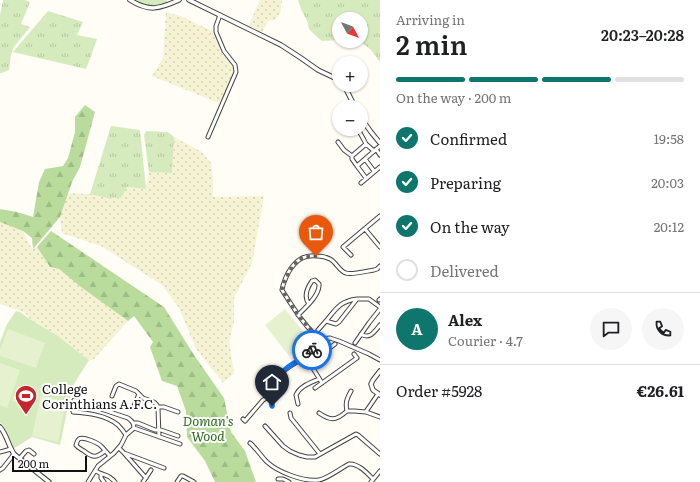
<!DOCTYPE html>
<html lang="en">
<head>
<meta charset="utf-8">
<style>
	:root { --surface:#fff; --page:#f6f6f6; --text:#202124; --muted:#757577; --line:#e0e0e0; --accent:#0f766e }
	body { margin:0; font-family:Literata,serif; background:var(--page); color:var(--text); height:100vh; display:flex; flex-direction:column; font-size:15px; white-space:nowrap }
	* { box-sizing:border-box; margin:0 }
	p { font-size:13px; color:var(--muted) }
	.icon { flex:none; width:22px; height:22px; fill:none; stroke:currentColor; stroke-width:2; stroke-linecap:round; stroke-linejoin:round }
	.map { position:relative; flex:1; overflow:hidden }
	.sheet { display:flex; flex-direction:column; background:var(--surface); width:320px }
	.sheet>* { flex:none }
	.needle { width:26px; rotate:131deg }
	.controls { position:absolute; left:332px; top:12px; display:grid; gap:8px }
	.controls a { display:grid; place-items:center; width:36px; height:36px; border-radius:50%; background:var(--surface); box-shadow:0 1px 3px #0004; font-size:20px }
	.scale { position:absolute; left:12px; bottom:10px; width:75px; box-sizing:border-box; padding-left:4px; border:2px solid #111; border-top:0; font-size:11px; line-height:14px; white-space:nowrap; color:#111; -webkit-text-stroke:3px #fff; paint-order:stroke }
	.pin { position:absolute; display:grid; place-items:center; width:34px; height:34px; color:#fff; margin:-41px -17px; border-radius:50% 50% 50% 0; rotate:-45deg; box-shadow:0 0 4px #0007 }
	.pin .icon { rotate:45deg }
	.courier { position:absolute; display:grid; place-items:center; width:40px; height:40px; margin:-20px; border:3px solid #1a73e8; border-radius:50%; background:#fff; color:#222; box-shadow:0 1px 5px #0007 }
	.headline em { font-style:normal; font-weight:600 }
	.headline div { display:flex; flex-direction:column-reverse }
	.headline { display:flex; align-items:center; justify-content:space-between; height:68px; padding:0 16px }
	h1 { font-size:26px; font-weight:600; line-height:30px }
	.bar { display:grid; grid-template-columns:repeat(4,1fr); gap:6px 4px; align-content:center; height:48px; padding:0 16px }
	.bar i { height:5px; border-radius:3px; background:var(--line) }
	.bar .selected { background:var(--accent) }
	.bar p { grid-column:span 4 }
	.line { display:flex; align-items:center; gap:10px; padding:0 16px; border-top:1px solid var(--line) }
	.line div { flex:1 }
	.round { display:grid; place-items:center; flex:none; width:42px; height:42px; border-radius:21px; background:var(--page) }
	ol { padding:0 16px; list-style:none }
	li { display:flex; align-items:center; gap:12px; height:44px }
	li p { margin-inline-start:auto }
	li .icon { padding:4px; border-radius:50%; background:var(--accent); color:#fff; stroke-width:4 }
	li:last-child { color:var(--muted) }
	li i { width:22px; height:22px; border:2px solid var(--line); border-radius:50% }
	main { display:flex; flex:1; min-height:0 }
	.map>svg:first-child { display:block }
</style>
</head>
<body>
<main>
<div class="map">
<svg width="380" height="482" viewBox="0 0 380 482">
	<defs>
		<pattern id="farmland-dots" width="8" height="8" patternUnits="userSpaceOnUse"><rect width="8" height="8" fill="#f6f3d4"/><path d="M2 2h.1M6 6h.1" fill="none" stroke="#d2cfb5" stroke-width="1.8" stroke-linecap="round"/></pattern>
		<pattern id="grass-tufts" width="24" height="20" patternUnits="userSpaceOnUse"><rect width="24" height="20" fill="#d5ebbd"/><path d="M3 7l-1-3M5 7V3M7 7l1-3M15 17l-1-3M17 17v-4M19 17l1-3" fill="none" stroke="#b6c8a1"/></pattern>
		<pattern id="forest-firs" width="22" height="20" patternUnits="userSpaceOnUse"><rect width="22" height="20" fill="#b9dc9c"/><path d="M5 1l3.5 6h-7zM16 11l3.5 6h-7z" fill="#9ebc85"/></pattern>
	</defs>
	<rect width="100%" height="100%" fill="#fffdf5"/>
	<path fill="url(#farmland-dots)" d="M260,0H282L280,14L275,20L268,21L262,33L249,25Z
		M166,12L183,17L212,31L222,54L235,68L221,104L152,76L163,58Z
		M174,137L202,152L211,163L213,180V197L264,196L252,263L234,298V322L229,341L234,373L223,383L196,349L179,308L162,285L101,246L62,233L60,217L67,193L90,194L107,198L126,187L146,189L149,172L172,173Z
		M0,222L23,231L32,249L37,247L50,267L59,269L83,288L128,321L93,360H89L73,347L58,336L31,320L24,312L0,304Z"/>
	<path fill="url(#grass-tufts)" d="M3,0H25L30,2L21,24L30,27L14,47L11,55L9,70L2,73H0V15Z
		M134,0H167V2C164,4 161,6 157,6C150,8 140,4 134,0Z
		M298,0H380V62L371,50L360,41H361V19H339V40L322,41L317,37L309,29L307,21L301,9Z
		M48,11L83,22L77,35L97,39L91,56L86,69L13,52Z
		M111,126L140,130L146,189L127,187L121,198H107L90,194Z
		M146,131L168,132L174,137L172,173L149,172L144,135Z"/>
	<path fill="url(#forest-firs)" d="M85,105L95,112L80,167L72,182L60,217L33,249L32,238L23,231L0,222V209L17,212L33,217L39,182L45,169L63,166L68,158L75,132V117Z
		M51,231L164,307L194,355L224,398L231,432L245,451L256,482H215L205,461L187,437L186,411L177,386L162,381L150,347L153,342L134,316L128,321L81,287L59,269L50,267L37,247Z"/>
	<path fill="#d5ebbd" d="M16,311L20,312L31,320L58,336L89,360L72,387L60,445L32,437L13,449L3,425L0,423V342L7,324Z"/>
	<path fill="#e6f2cf" d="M285,309L309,339L289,356L265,325Z
		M8,329L45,343L36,368L0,356V350Z
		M0,363L20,370L7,408L0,405Z
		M17,387L38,393L34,407L12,401Z
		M41,395L66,401L58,442L32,436Z"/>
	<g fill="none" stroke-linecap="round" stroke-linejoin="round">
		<g stroke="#444" stroke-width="5">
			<path id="minor" d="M359,131L364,140L366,144
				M208,137L236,72L235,65L224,51L216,32V26L220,15
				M338,142L344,150L352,156
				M376,149L380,155
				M365,159L380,146
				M357,166L352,159V156L366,144L374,151
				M366,178L357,166L365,159L374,171
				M361,183L380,167
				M365,229L380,247
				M351,255L343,247L380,216
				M379,300L380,299
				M298,315C306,307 320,295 319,284L315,280L312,281C307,288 303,296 309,304
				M326,321C336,309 340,301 357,299
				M318,330L326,321L336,324L339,322L357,299H369L380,307
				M361,334C370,340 375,331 380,325
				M321,339C307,331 291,304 282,290C283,284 285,279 288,273C295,261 303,254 318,256C322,256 326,257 330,259C336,262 340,272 346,273C351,275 367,271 374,270L377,269L380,266
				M321,339L330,338L339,341L369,354L380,360
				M321,339L306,357L322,383
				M355,343L369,323L380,309
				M310,363L335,344
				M315,388L357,358L354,354
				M351,391C347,398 345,403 347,411H354L366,412
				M378,394L367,410L366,412L380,417
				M112,396L116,386L119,384L136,391L143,398L154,402L157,405L158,408L159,437
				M74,400L128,418C132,421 134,423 134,428L126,435L121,445L114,453L98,466L88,482
				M298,404L296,395C300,386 310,383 319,379
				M134,406L139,394
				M272,406C270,377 283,369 306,357
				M158,407H164L178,412
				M73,408V412C88,413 106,415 118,425C121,428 124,432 126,435
				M290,413L291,418L320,454
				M319,413C331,421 336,421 347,411
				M243,419L245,421L263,400L267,398H272
				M133,423H138L155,430H161L178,436
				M265,426L283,446L290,451L299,455L307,457H315L356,434L358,435L380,454
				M134,428L180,444
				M250,443C256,448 261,456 267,462C278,472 303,482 319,480C327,479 341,468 349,464C358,463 367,473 373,479
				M119,448L124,453L146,478
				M105,451C96,458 93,458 84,451C81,449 78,448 76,445C77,443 77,440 79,439C83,436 98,443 101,446C104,449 107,453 110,456
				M0,452L11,449
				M124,453L164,468
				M20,458L26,451L29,450L34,454
				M0,470L3,468L14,454
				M96,471C103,476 108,473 115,482
				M101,474V478L104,482
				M278,479H283L289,482
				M143,482L151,470
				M177,482L181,476H183L194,482
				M371,482L380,471"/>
		</g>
		<g stroke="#444" stroke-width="5.5">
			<path id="tertiary" d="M130,0C149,12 159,9 179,0
				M189,0L281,45L301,58L318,70L339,80
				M344,85L355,107
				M361,118L371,132L380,143
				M380,371L373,380L371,384L373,390L380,395
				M0,427C7,435 8,445 14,454L49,482"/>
		</g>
		<use href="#minor" stroke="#fff" stroke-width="3"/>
		<use href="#tertiary" stroke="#fff" stroke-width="3.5"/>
	</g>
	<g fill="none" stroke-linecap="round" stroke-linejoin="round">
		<path stroke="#646461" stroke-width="4" stroke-dasharray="0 7.2" d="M312,350L321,339L316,336L298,315L282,290C282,285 284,281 287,276C294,262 300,256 316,256"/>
		<path stroke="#1a73e8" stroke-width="5" d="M272,406C271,385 276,374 294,363C302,359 306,357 312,350"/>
	</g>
	<defs>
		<g id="stadium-pin" transform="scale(1.15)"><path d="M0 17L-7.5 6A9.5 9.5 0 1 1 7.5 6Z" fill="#c4262e" stroke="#fff"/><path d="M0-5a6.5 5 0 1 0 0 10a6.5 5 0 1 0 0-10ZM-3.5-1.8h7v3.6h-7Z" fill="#fff"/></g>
	</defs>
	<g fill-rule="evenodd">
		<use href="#stadium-pin" x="26" y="396"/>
	</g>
	<g text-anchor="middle" stroke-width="4" stroke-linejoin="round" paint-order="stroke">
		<g font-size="13" fill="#111" stroke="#fff" text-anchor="start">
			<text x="42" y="394">College<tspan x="42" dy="15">Corinthians A.F.C.</tspan></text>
		</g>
		<g font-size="13" font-style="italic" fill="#2f6b1f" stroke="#fff">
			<text x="208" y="426">Doman's<tspan x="208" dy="15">Wood</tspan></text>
		</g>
	</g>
</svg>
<div class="controls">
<a><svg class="needle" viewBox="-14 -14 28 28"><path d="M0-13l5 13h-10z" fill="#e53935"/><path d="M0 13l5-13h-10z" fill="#757577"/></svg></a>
<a>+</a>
<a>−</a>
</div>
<div class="scale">200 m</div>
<div class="pin" style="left:316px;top:256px;background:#ea580c"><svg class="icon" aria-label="bag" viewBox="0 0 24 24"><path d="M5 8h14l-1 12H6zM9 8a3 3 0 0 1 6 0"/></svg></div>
<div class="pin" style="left:272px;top:406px;background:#1f2937"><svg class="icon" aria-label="home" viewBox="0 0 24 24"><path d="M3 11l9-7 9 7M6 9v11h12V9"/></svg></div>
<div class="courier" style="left:312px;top:350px"><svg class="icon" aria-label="bike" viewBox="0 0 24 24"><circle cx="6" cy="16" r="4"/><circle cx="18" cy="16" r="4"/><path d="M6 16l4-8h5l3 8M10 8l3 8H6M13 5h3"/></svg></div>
</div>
<section class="sheet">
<div class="headline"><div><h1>2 min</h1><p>Arriving in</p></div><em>20:23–20:28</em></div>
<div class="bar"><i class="selected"></i><i class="selected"></i><i class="selected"></i><i></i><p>On the way · 200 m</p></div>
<ol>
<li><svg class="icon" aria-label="check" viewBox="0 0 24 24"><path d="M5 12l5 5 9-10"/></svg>Confirmed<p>19:58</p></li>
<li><svg class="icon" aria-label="check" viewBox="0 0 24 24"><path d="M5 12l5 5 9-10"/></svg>Preparing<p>20:03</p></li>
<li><svg class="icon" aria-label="check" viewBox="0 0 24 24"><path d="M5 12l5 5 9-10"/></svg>On the way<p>20:12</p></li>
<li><i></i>Delivered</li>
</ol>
<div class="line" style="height:72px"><b class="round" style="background:var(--accent);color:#fff">A</b><div><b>Alex</b><p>Courier · 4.7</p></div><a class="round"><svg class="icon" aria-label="chat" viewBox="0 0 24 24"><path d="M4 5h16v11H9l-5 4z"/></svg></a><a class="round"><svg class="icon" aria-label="phone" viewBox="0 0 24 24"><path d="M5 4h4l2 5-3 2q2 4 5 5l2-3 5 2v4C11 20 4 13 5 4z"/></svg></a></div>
<div class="line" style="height:52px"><div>Order #5928</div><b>€26.61</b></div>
</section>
</main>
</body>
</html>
